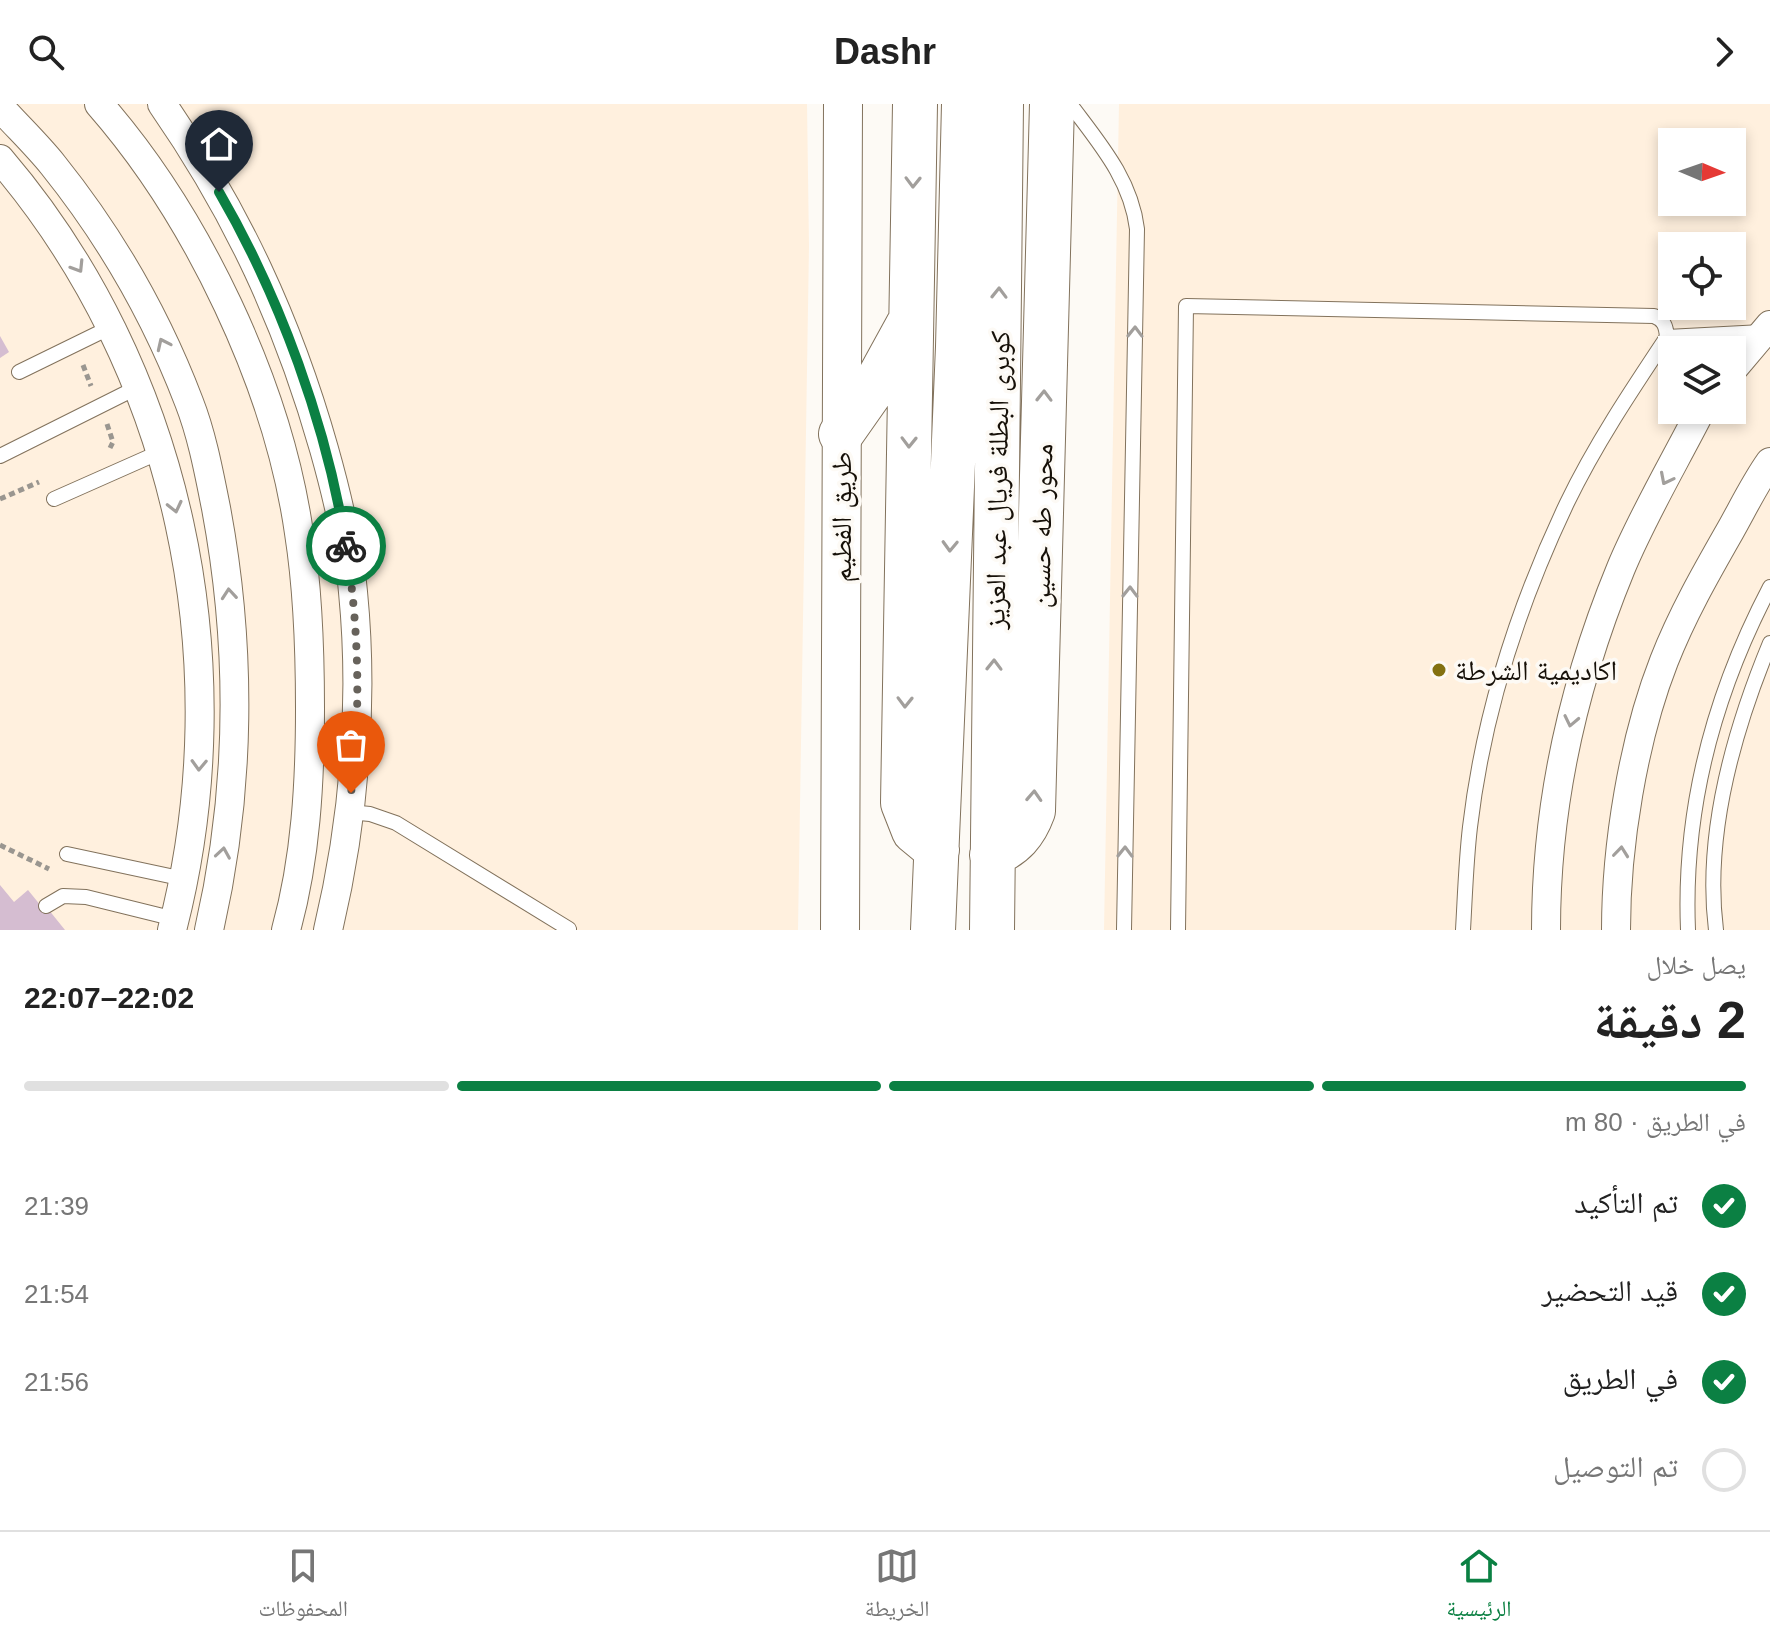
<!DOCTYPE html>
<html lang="ar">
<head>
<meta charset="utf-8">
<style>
	:root { --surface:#fff; --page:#f6f6f6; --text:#222; --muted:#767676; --line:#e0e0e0; --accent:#0b8043 }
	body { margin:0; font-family:Helvetica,"Noto Naskh Arabic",sans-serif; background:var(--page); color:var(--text); direction:rtl; height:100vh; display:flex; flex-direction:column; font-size:30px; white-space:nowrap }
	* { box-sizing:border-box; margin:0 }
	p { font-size:26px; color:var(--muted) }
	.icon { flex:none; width:44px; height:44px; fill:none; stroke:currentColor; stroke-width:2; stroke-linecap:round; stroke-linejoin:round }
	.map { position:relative; height:826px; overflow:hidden; direction:ltr }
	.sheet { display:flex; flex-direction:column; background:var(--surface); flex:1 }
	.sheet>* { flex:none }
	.needle { width:52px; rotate:92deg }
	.controls { position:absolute; left:1658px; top:24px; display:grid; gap:16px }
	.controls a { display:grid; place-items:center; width:88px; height:88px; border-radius:0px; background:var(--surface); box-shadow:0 4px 12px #0003; font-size:40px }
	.pin { position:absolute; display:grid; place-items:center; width:68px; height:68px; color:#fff; margin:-82px -34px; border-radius:50% 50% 50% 0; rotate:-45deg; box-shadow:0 0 8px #0007 }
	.pin .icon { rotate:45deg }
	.courier { position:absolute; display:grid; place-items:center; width:80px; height:80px; margin:-40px; border:6px solid #0b8043; border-radius:50%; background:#fff; color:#222; box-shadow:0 2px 10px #0007 }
	.headline em { font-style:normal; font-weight:700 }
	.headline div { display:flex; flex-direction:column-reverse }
	.headline { display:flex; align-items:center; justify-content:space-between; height:136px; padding:0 24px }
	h1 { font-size:52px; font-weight:700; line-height:60px }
	.bar { display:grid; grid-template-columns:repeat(4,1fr); gap:12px 8px; align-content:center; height:96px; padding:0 24px }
	.bar i { height:10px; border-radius:6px; background:var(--line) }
	.bar .on { background:var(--accent) }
	.bar p { grid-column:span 4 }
	ol { padding:0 24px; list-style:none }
	li { display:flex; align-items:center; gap:24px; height:88px }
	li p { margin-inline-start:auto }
	li .icon { padding:8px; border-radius:50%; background:var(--accent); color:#fff; stroke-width:4 }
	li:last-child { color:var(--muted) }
	li i { width:44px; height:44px; border:4px solid var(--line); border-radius:50% }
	header { display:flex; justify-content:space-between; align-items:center; height:104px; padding:0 24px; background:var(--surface); font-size:36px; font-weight:700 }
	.menu { display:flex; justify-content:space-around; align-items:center; height:112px; border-top:2px solid var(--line); background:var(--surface); font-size:22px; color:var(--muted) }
	.menu a { display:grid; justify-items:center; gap:4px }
	.menu .on { color:var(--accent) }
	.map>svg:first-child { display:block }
</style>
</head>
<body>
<header><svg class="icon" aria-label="forward" viewBox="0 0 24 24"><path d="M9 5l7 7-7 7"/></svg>Dashr<svg class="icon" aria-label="search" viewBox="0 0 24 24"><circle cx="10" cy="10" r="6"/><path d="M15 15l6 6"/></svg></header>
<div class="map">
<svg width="1770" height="826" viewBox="0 0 1770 826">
	<rect width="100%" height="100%" fill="#fdfaf5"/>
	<path fill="#fff0de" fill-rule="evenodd" d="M0,0H807L809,142L798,826H0Z
		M1119,0H1770V826H1104ZM1672,38H1732V98H1672ZM1672,142H1732V202H1672ZM1672,246H1732V306H1672Z"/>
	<path fill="#d5bdd1" d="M0,232L9,248L0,254Z
		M0,781L14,798L28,786L41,802L44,800L65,826H0Z"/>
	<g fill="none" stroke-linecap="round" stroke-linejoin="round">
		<g stroke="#82725c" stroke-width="16">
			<path id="lane" d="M1070,0C1099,39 1131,75 1137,125L1124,826
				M1667,233L1762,228
				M19,268L111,223
				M0,352L138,283
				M54,395L160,348
				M349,708L370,710L396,719L569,825
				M67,750L184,775
				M46,802L63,792L86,793L175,815
				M1178,826L1186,202L1654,212C1664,216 1666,222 1667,233C1631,287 1595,341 1567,399C1519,500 1483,612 1470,723C1466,757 1465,792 1463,826
				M1688,826C1683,704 1714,590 1770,483
				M1716,826C1704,731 1734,626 1770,539"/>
		</g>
		<g stroke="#82725c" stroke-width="30">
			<path id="street" d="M99,0C197,112 278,281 299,429C308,486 310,546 310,604C310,678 306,754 286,826
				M162,0C237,108 288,218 324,345C337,391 349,440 353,488C364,600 354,717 328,826
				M0,3C18,23 37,41 53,61C110,132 157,214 189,298C202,331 209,369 216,404C242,543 241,687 209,826
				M0,55C180,265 241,560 172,826
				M1732,266L1770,221
				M1546,826C1546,702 1574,578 1621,464C1643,411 1675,357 1701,306
				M1616,826C1616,742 1633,636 1664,557C1682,511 1706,469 1730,427C1743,404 1755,379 1770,358"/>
		</g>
		<g stroke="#82725c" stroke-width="40">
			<path id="secondary" d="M840,826L843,0"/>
		</g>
		<g stroke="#82725c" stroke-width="46">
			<path id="primary" d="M915,0L903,699L914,727L937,746
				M841,330L874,283L908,221
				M992,751C1014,741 1025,729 1033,707L1052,0
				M933,826L958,243L964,0
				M992,826L1001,0"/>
		</g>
		<path stroke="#9a9690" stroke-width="5" stroke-dasharray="6 4" stroke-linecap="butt" d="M83,261L91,282
			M107,320L113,338L110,344
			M0,395L39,378
			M0,741L49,765"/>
		<use href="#lane" stroke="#fff" stroke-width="14"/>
		<use href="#street" stroke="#fff" stroke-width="28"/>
		<use href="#secondary" stroke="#fff" stroke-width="38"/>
		<use href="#primary" stroke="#fff" stroke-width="44"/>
	</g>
	<defs><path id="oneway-chevron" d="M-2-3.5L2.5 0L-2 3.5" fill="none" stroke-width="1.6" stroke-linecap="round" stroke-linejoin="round" transform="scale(2)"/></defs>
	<g stroke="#a29f9c">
		<use href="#oneway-chevron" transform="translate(913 78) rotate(91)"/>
		<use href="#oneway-chevron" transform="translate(78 163) rotate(58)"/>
		<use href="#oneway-chevron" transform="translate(999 189) rotate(-89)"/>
		<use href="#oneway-chevron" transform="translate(1135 228) rotate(-89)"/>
		<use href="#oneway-chevron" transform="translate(163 240) rotate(-115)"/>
		<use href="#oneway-chevron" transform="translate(1044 292) rotate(-89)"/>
		<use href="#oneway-chevron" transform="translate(909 338) rotate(91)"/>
		<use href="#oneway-chevron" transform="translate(1666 375) rotate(117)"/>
		<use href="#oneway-chevron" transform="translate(175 403) rotate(77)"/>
		<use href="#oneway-chevron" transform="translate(950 442) rotate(92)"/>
		<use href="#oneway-chevron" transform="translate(1130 488) rotate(-89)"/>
		<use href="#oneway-chevron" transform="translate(229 490) rotate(-95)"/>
		<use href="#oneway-chevron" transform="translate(994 561) rotate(-89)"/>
		<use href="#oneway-chevron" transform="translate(905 598) rotate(91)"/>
		<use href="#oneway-chevron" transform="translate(1571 617) rotate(102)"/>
		<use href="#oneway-chevron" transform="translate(199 661) rotate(92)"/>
		<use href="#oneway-chevron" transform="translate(1034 692) rotate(-87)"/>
		<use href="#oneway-chevron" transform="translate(1125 748) rotate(-89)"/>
		<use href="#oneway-chevron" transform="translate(1621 748) rotate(-84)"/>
		<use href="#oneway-chevron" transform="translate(223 749) rotate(-81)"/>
	</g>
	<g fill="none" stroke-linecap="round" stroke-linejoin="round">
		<path stroke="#67625b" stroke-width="8" stroke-dasharray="0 14.4" d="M346,442C359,523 361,608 351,689"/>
		<path stroke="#0b8043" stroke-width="10" d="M219,88C280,193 327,322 346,442"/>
	</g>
	<circle fill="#837112" stroke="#fdfaf5" stroke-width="3" cx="1439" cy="566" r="8"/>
	<g text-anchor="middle" stroke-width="7" stroke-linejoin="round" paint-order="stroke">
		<g font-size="28" fill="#161008" stroke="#fdfaf5">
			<text transform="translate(997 376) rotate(-89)" y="10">كوبرى البطلة فريال عبد العزيز</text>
			<text transform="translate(841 413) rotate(-90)" y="10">طريق الفطيم</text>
			<text transform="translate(1041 422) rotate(-89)" y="10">محور طه حسين</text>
		</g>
		<g font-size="28" fill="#161008" stroke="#fdfaf5" text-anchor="start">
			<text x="1455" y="576">اكاديمية الشرطة</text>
		</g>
	</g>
</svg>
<div class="controls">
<a><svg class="needle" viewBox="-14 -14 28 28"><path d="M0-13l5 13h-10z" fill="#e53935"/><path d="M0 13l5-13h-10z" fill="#767676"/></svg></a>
<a><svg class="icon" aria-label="locate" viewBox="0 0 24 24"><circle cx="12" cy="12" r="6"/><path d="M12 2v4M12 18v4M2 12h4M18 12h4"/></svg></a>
<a><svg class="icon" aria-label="layers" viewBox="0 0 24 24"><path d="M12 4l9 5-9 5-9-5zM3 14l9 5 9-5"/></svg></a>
</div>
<div class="pin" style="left:351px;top:689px;background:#ea580c"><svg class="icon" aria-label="bag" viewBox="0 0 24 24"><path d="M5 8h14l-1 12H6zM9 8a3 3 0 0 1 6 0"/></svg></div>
<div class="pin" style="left:219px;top:88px;background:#1f2937"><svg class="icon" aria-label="home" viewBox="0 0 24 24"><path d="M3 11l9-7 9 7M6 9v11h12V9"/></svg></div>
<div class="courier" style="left:346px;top:442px"><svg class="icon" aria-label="bike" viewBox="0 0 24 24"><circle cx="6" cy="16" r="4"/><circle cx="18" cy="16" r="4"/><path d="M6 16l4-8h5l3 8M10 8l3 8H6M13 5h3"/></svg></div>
</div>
<section class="sheet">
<div class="headline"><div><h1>2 دقيقة</h1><p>يصل خلال</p></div><em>22:02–22:07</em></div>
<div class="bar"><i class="on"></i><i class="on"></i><i class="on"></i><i></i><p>في الطريق · 80 m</p></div>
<ol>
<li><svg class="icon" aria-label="check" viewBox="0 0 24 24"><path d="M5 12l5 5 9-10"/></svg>تم التأكيد<p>21:39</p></li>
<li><svg class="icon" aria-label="check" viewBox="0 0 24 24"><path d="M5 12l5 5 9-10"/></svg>قيد التحضير<p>21:54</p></li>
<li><svg class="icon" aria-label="check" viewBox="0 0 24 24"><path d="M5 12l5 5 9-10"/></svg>في الطريق<p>21:56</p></li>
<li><i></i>تم التوصيل</li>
</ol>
</section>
<nav class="menu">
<a class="on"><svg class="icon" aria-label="home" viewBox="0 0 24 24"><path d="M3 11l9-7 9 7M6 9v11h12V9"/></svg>الرئيسية</a>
<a><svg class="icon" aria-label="map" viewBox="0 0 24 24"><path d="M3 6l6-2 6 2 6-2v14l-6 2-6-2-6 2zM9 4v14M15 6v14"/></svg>الخريطة</a>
<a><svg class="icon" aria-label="saved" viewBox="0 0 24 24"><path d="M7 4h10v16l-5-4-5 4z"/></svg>المحفوظات</a>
</nav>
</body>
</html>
